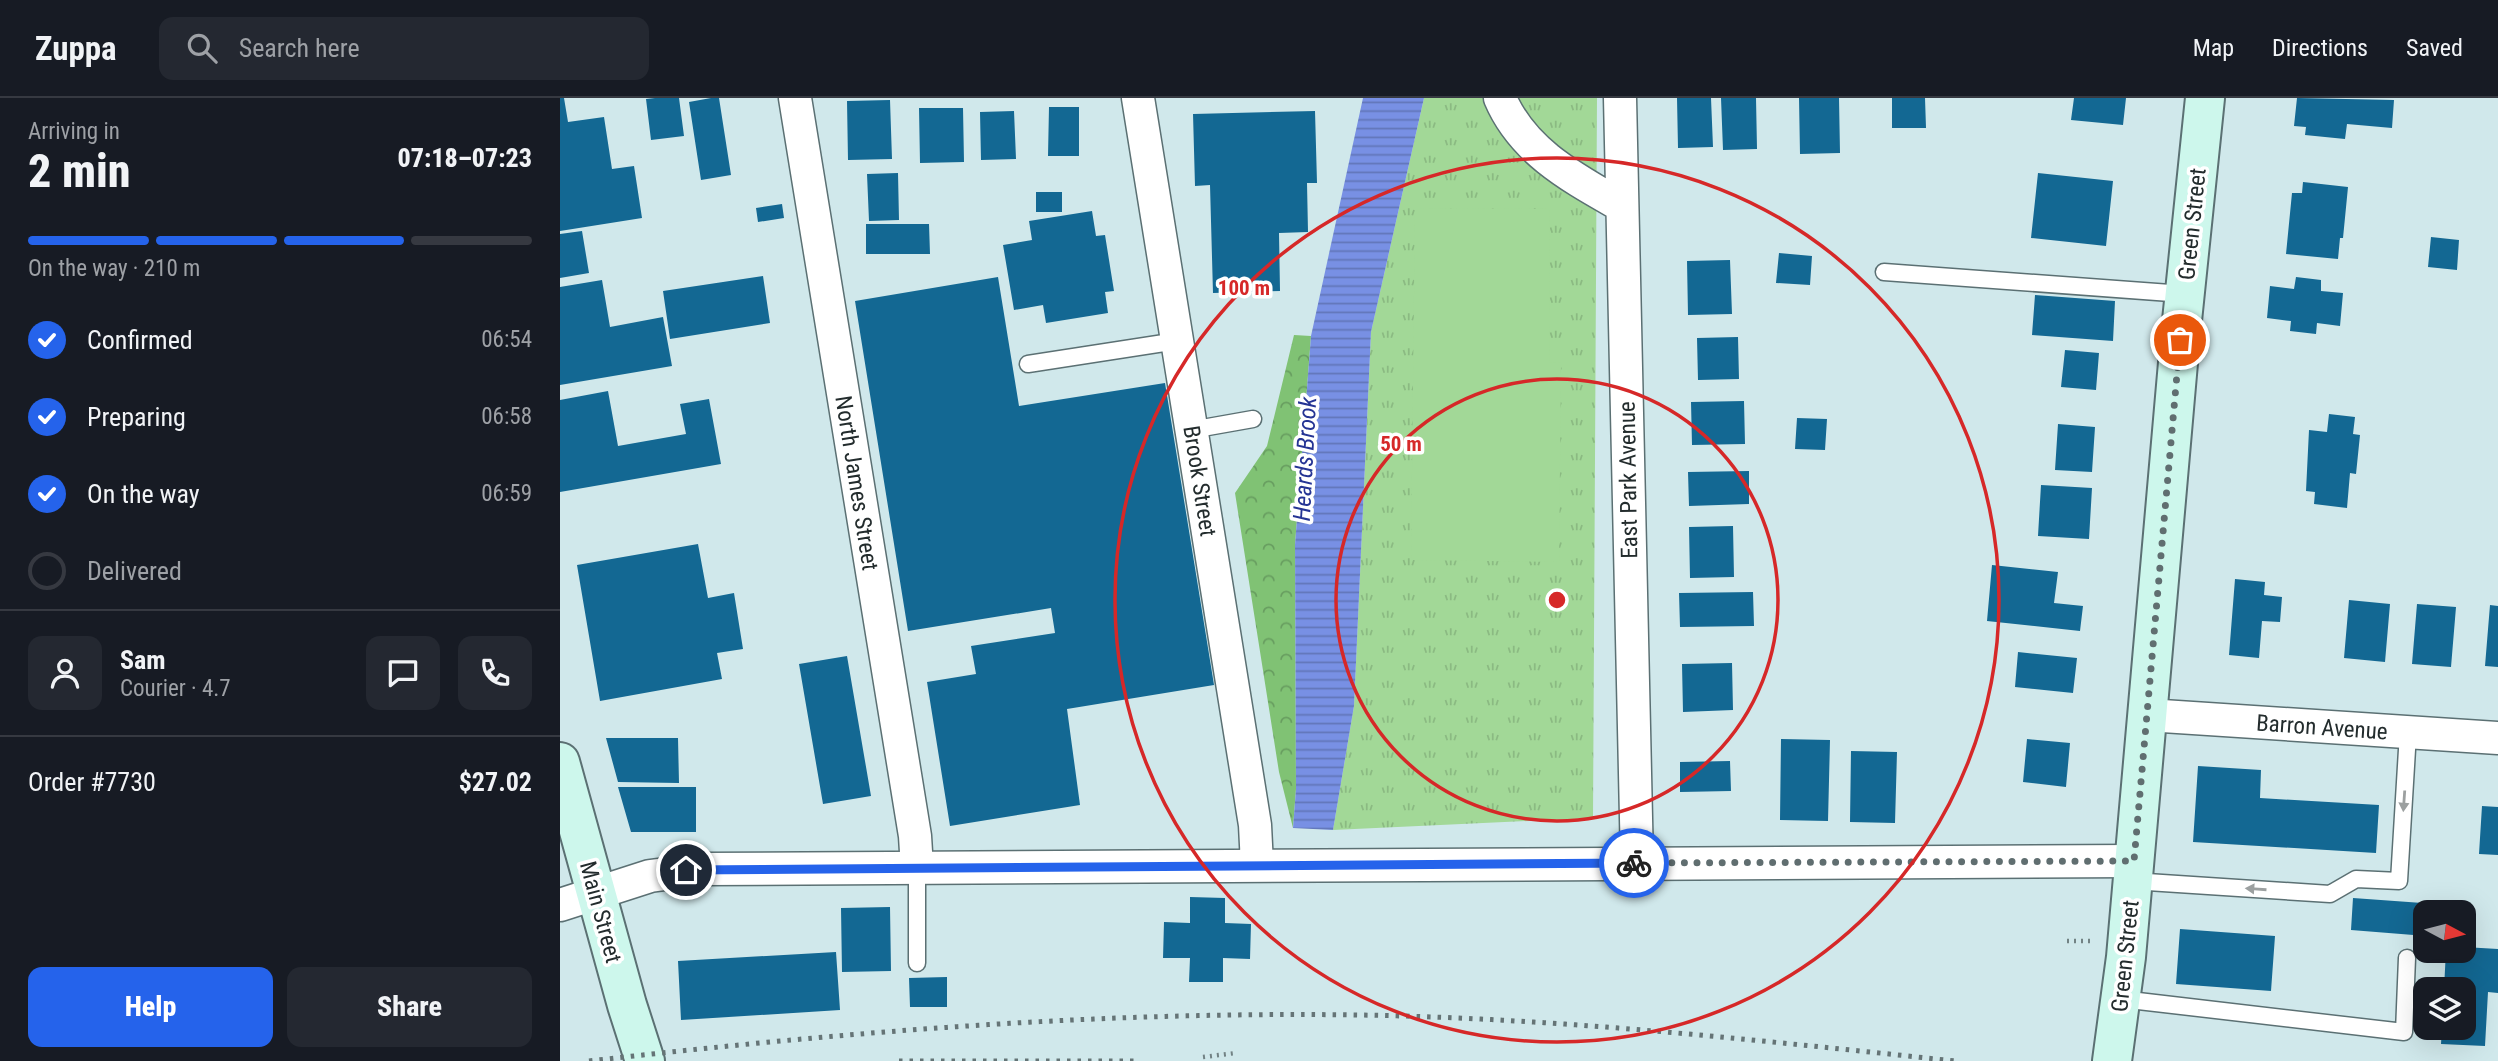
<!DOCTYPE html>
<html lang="en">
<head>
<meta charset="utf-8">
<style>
	:root { --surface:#171b24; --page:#242831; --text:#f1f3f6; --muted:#9ea1a6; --line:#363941; --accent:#2563eb }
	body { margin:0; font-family:"Roboto Condensed",sans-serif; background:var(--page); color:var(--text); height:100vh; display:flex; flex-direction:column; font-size:26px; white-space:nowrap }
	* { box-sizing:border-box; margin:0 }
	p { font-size:23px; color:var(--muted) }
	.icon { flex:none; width:38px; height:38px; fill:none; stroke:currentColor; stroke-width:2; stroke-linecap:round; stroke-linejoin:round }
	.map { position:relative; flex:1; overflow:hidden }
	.drawer { display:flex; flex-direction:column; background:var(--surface); width:560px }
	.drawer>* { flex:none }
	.needle { width:46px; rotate:97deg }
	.buttons { position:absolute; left:1853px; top:802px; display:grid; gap:14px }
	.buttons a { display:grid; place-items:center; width:63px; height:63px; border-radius:14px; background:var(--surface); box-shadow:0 7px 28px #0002; font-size:35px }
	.pin { position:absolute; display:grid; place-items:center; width:60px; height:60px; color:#fff; margin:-30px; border:4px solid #fff; border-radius:50%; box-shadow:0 2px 7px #0007 }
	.courier { position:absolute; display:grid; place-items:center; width:70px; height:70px; margin:-35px; border:5px solid #2563eb; border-radius:50%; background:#fff; color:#222; box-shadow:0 2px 9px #0007 }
	.head em { font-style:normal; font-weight:800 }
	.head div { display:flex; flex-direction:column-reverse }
	.head { display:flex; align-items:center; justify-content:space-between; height:119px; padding:0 28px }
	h1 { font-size:46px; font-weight:800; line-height:52px }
	.bar { display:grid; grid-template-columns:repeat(4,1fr); gap:10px 7px; align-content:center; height:84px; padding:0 28px }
	.bar i { height:9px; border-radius:5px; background:var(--line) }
	.bar .selected { background:var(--accent) }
	.bar p { grid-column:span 4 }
	.line { display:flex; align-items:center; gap:18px; padding:0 28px; border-top:2px solid var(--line) }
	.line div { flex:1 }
	.round { display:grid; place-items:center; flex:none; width:74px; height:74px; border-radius:14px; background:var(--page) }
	ol { padding:0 28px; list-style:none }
	li { display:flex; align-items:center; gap:21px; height:77px }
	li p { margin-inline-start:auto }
	li .icon { padding:7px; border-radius:50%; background:var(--accent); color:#fff; stroke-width:4 }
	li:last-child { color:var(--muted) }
	li i { width:38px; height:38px; border:4px solid var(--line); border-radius:50% }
	.button { display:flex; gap:14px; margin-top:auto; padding:14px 28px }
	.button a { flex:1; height:80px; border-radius:14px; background:var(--accent); color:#fff; font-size:28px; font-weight:800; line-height:80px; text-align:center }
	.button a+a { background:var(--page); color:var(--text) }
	header { display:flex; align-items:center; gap:42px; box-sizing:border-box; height:98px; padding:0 35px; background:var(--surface); border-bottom:2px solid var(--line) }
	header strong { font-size:33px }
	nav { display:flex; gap:38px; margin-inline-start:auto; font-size:24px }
	.search { width:490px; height:63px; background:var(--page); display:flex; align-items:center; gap:18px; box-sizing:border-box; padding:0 24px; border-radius:14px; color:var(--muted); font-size:26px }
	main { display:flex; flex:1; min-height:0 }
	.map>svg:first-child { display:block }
</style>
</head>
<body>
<header>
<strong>Zuppa</strong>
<div class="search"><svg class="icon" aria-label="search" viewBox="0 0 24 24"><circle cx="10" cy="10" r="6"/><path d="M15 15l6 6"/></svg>Search here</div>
<nav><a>Map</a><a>Directions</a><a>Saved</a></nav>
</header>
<main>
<section class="drawer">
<div class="head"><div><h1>2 min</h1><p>Arriving in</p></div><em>07:18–07:23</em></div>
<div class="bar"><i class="selected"></i><i class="selected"></i><i class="selected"></i><i></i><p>On the way · 210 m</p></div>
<ol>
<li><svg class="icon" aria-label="check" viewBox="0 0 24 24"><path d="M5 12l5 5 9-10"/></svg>Confirmed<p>06:54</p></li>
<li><svg class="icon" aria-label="check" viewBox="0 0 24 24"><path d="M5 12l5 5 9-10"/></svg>Preparing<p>06:58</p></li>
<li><svg class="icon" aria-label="check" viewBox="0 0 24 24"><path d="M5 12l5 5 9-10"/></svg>On the way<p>06:59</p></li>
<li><i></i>Delivered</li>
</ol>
<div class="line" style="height:126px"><a class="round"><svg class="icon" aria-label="person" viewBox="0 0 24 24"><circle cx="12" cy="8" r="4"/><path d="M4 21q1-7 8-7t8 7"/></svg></a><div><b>Sam</b><p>Courier · 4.7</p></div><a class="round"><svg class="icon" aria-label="chat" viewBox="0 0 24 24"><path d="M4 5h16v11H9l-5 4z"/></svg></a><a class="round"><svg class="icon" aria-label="phone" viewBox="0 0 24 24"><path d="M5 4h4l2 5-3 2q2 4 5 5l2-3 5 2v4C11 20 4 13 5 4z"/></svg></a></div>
<div class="line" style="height:91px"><div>Order #7730</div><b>$27.02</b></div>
<div class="button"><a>Help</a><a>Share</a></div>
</section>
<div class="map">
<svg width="1938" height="963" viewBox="0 0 1938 963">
	<defs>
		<pattern id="grass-tufts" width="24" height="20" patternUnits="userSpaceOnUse" patternTransform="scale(1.75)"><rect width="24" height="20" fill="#a2d897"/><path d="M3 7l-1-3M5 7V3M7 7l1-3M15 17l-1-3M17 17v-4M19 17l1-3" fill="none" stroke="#8bba82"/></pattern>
		<pattern id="forest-crowns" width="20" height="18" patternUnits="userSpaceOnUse" patternTransform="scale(1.75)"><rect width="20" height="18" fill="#80c274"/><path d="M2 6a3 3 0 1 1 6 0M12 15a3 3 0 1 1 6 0" fill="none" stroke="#689e60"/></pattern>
		<pattern id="water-rules" width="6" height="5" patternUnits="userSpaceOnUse" patternTransform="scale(1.75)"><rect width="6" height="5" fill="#7890e4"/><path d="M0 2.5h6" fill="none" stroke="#6276b9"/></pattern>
	</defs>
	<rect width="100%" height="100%" fill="#d0e8eb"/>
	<path fill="url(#grass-tufts)" d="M864,0H1037L1033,720L773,732L794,608L811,234Z"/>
	<path fill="url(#forest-crowns)" d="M734,237L751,238L735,447L736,691L733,730L719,674L675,395L707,348Z"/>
	<path fill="#a2d897" d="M855,110L990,111L989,264L1001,265L999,464L851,462Z"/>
	<path fill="url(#water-rules)" d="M803,0H864L811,234L794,608L773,732L733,730L736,691L735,447L751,238Z"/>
	<path fill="#136893" d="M0,0H4L8,24L44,19L52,71L74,68L82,120L0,133Z
		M95,0H119L124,38L91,42L86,1Z
		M151,0H159L171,77L141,82L129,4Z
		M1117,0H1151L1153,49L1118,50Z
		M1161,0H1196L1197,51L1163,52Z
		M1239,0H1279L1280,55L1240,56Z
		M1332,0H1365L1366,30H1332Z
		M1514,0H1566L1563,27L1511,22Z
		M1737,0L1834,2L1832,30L1787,26L1785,41L1745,37L1746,29L1734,28Z
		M330,2L332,61L288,62L287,3Z
		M489,9H519V58H488Z
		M359,10H403L404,64L360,65Z
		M454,13L456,61L421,62L420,14Z
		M755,13L757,85H747L748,134L719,135L720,193L653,195L650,87L635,88L633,16Z
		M338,75L339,122L309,123L307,76Z
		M1478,75L1553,83L1546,148L1471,140Z
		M1743,84L1788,89L1783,140H1780L1778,161L1726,156L1732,95H1742Z
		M476,94H502V114H476Z
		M222,106L224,120L198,124L196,110Z
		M532,113L536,138L545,137L554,193L545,194L548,215L486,225L483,207L454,212L443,147L472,142L469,123Z
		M306,126H369L370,156H306Z
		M22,133L29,175L0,180V136Z
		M1871,139L1899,142L1897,172L1868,169Z
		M1219,155L1252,158L1250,187L1216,185Z
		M1170,162L1172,216L1128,217L1127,163Z
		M203,178L210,225L110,241L103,193Z
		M438,179L459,308L605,285L654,587L507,611L520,707L390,728L367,584L416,576L411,548L495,535L491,510L348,533L295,203Z
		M1736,179L1761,182V193L1783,195L1780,228L1757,225L1756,236L1730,233L1731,223L1707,220L1710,188L1734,191Z
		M42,182L50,229L103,219L112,268L0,287V189Z
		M1475,197L1555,203L1553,243L1472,237Z
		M1178,239L1179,281L1138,282L1137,240Z
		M1505,252L1539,255L1536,292L1501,289Z
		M48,293L58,348L126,336L120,306L149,301L161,366L0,394V302Z
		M1184,303L1185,346L1132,347L1131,304Z
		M1769,316L1795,319L1793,336L1800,337L1796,376L1790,375L1787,410L1754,406L1755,394L1746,393L1749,332L1767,334Z
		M1237,320L1267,321L1265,352L1235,351Z
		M1498,326L1535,329L1532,374L1495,372Z
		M1189,373V406L1129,408L1128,374Z
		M1481,387L1532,390L1529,441L1478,438Z
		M1173,428L1174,479L1130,480L1129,429Z
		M138,446L148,500L174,495L183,551L157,555L162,581L40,603L17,467Z
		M1432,467L1498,474L1494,505L1523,508L1520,533L1427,523Z
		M1675,481L1705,484L1704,497L1722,499L1720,524L1702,523L1699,560L1669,557Z
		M1193,494L1194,528L1120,529L1119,495Z
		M1789,502L1830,506L1825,564L1784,560Z
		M1857,506L1896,509L1891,569L1852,566Z
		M1930,507L1938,508V569L1925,568Z
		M1458,554L1517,560L1513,595L1455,589Z
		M287,558L311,698L263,706L239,566Z
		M1172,565L1173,612L1123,614L1122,566Z
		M46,640H118L119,685L58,684Z
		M1221,641L1270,642L1268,723L1220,722Z
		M1467,641L1510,645L1506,689L1463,684Z
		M1291,653L1337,654L1335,725L1290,724Z
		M1170,663L1171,693L1120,694V664Z
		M1638,668L1701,672L1700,700L1819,707L1816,755L1633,744Z
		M58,689H136V734H71Z
		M1922,708L1938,709V757L1919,756Z
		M630,799L665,800V825L691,826L690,861L663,860V884H629L630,860H603L604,824L630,825Z
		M1793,800L1890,807L1889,814H1866V838L1791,832Z
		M330,809L331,873L282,874L281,810Z
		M1620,831L1715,838L1711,893L1616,886Z
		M1904,849L1938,851V895L1928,894L1925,948L1881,946L1882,929H1904V891H1884L1886,852H1904Z
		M276,854L280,912L121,922L118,863Z
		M387,879V909H350L349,880Z"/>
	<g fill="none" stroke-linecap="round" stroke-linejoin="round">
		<g stroke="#5b7073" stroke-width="19">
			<path id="lane" d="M1324,174L1624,196
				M468,266L617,243
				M631,332L693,321
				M357,770V865
				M1572,783L1770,796L1796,781L1839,783L1848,635
				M1561,901L1844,934L1847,860"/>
		</g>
		<g stroke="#5b7073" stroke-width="35">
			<path id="street" d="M235,0L355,738L357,770
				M578,0L695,727L697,767
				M940,0C963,54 1013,80 1062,108
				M1060,0L1077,765
				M1587,617L1938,640
				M0,807L90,778L144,771L1574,763"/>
		</g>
		<g stroke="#5b7073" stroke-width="42">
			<path id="secondary" d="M0,664L67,907L85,963
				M1552,963L1566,859L1620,242L1645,0"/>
		</g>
		<path stroke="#728284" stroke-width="4.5" stroke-dasharray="2 5" stroke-linecap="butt" d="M1507,843H1532
			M643,959L676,955"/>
		<use href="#lane" stroke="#fff" stroke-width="16"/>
		<use href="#street" stroke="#fff" stroke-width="32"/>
		<use href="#secondary" stroke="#cdf7ec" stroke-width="38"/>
		<path stroke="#657476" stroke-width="5" stroke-dasharray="3.5 7" stroke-linecap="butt" d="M29,963C284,934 541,913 798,917C998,920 1196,942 1395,963
			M339,963H579"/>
	</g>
	<defs><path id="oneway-solid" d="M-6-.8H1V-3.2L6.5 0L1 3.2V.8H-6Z" transform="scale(1.75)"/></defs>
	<g fill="#9ca0a0">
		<use href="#oneway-solid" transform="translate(1844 703) rotate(94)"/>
		<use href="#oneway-solid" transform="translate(1696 791) rotate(-176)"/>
	</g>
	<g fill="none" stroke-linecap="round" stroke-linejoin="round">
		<path stroke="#606e70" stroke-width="7" stroke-dasharray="0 12.6" d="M1074,765L1574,763L1620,242"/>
		<path stroke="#2563eb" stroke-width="9" d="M126,772L1074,765"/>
	</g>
	<g fill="none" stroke="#d62828" stroke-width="3.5">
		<circle cx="997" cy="502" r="221"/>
		<circle cx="997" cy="502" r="442"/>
	</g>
	<g text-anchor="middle" stroke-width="7" stroke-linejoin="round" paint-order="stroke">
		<g font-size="23" fill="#232c2d" stroke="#fff">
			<text transform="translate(1632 126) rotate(-84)" y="8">Green Street</text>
			<text transform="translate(1068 382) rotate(-91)" y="8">East Park Avenue</text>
			<text transform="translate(640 383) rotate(81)" y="8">Brook Street</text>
			<text transform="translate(297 385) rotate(81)" y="8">North James Street</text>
			<text transform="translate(1762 629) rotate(4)" y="8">Barron Avenue</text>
			<text transform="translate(41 814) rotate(75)" y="8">Main Street</text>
			<text transform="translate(1565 858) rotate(-84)" y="8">Green Street</text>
		</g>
		<g font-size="24" font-style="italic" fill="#253494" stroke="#fff">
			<text transform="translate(745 361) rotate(-87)" y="8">Heards Brook</text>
		</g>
	</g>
	<circle cx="997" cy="502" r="10" fill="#d62828" stroke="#fff" stroke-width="3.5"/>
	<g font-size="21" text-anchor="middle" font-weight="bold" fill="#d62828" stroke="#fff" stroke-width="7" stroke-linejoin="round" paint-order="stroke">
		<text x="684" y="197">100 m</text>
		<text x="841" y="353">50 m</text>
	</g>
</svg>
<div class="buttons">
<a><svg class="needle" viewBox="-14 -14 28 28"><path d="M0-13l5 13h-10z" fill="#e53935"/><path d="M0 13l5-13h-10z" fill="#9ea1a6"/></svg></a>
<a><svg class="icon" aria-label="layers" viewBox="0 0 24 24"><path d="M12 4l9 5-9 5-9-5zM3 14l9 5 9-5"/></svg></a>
</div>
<div class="pin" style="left:1620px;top:242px;background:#ea580c"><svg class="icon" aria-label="bag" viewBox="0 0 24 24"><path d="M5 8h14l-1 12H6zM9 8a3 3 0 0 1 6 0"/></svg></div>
<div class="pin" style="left:126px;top:772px;background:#1f2937"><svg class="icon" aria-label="home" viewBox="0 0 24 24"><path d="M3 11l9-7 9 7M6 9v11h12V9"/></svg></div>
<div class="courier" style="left:1074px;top:765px"><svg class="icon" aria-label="bike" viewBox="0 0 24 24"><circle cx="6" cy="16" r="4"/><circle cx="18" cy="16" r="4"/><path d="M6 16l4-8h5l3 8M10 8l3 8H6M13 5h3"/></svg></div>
</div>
</main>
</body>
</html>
